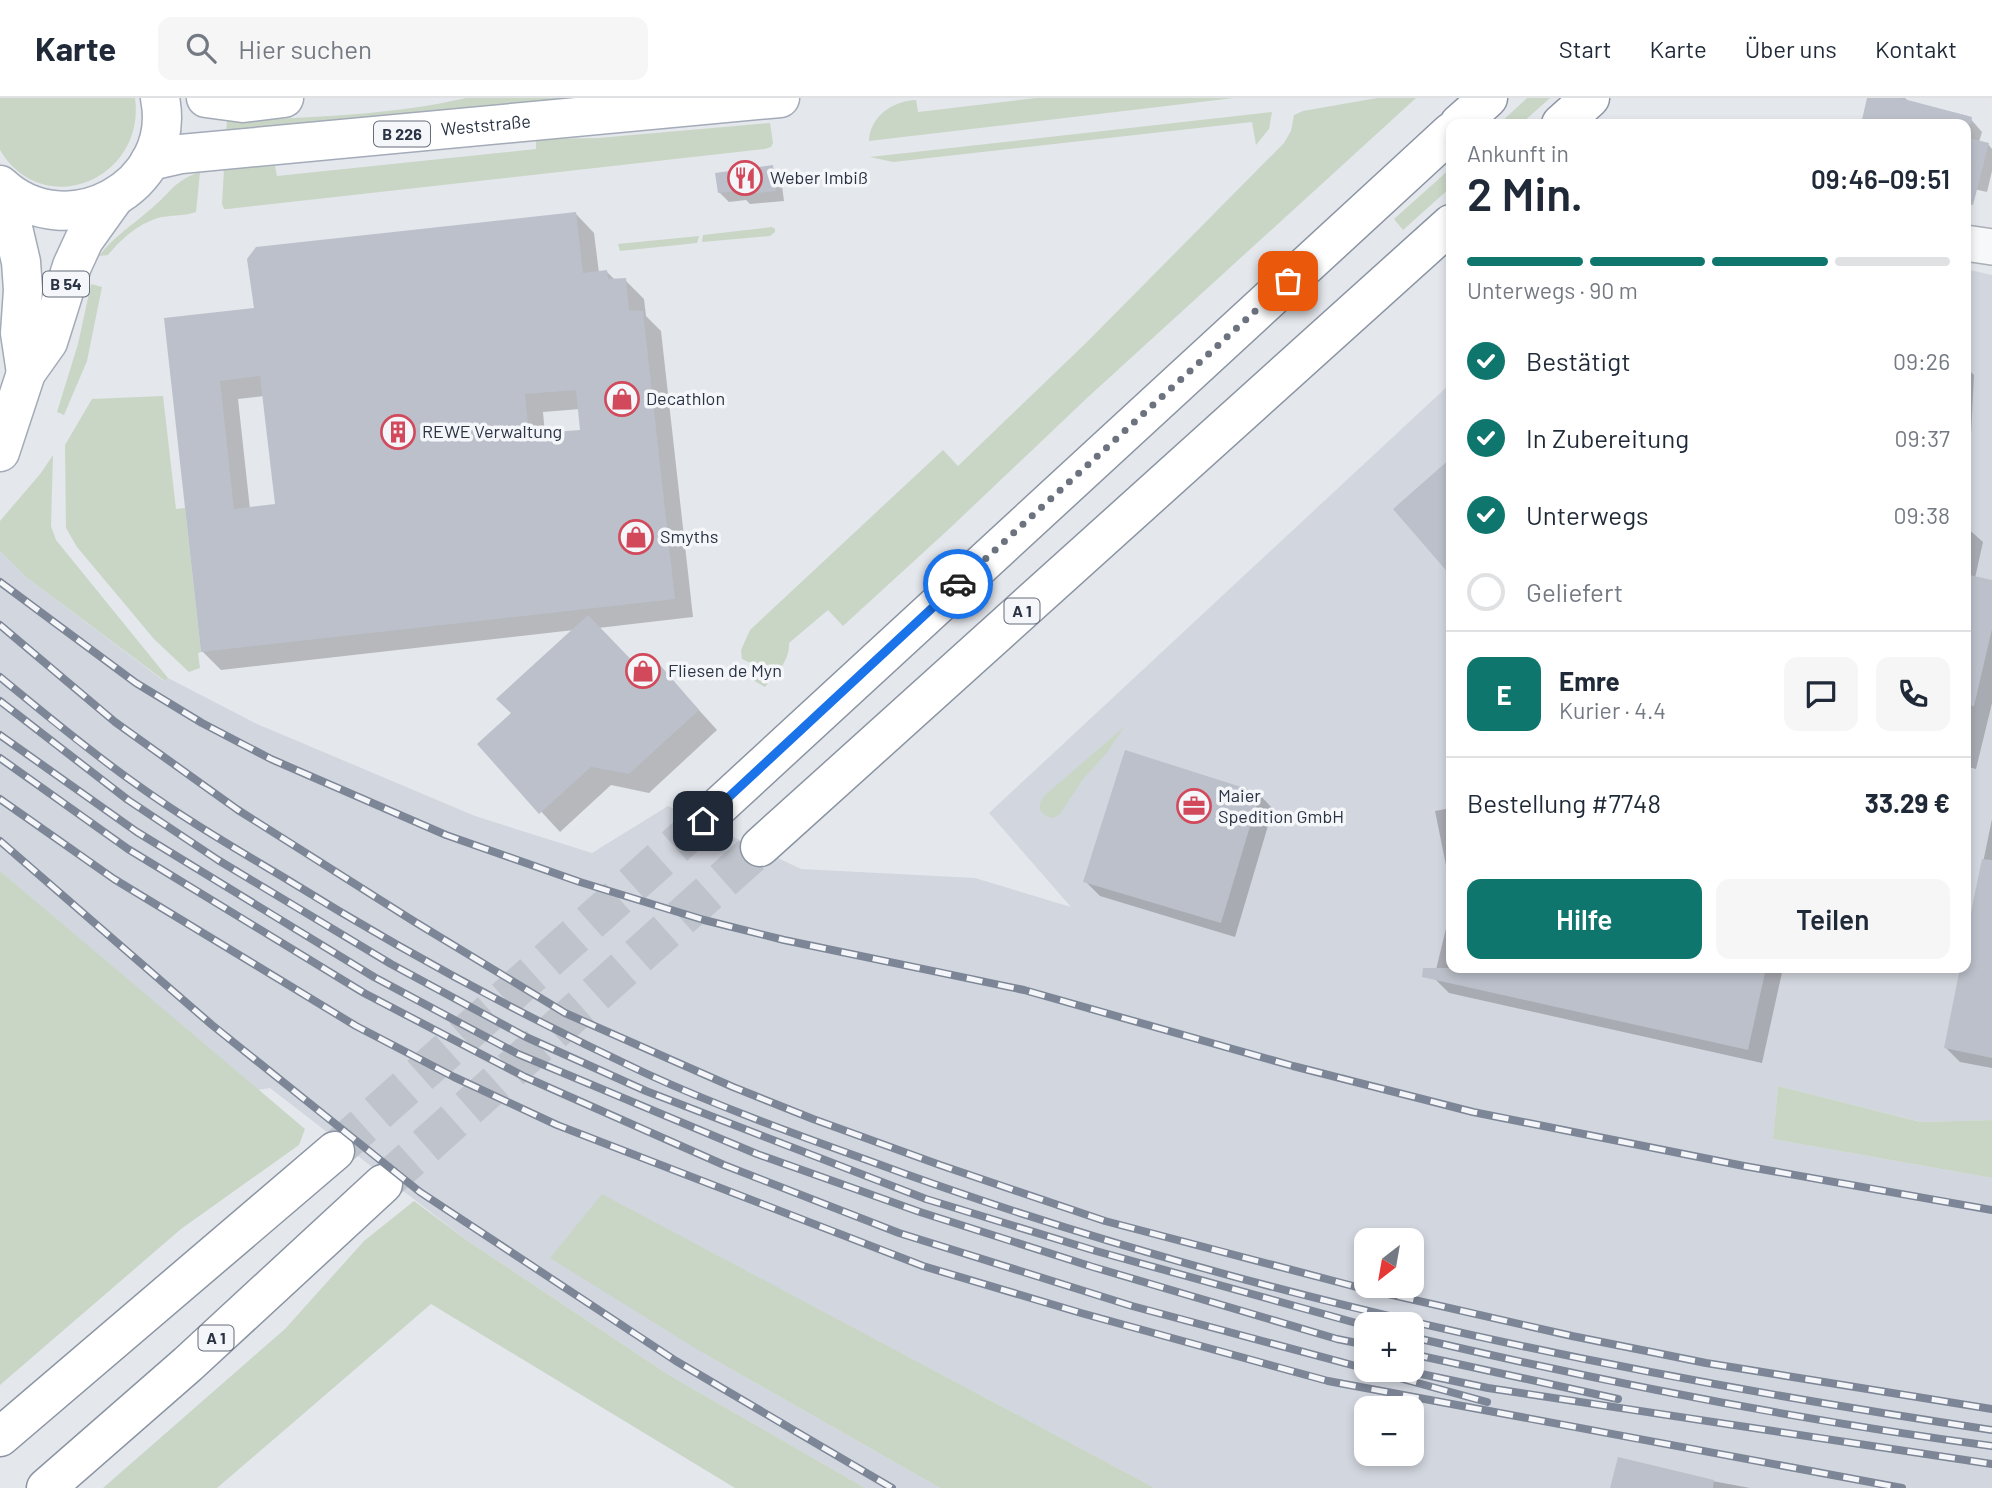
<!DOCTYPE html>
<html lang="de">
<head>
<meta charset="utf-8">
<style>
	:root { --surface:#fff; --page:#f6f6f7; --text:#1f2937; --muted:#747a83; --line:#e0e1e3; --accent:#0f766e }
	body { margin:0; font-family:Barlow,sans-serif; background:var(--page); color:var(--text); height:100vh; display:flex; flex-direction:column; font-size:26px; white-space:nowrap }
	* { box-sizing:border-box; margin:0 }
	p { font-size:23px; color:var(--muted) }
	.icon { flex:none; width:38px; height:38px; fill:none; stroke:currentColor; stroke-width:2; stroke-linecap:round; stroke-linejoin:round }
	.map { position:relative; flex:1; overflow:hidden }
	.panel { position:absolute; left:1446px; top:21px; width:525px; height:854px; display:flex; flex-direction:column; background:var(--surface); border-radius:14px; box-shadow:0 4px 10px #0003 }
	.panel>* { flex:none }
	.needle { width:46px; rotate:211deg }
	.fabs { position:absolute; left:1354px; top:1130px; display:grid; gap:14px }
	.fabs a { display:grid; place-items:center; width:70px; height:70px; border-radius:14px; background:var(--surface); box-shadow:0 4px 10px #0003; font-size:35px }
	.pin { position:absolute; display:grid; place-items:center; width:60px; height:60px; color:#fff; margin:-30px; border-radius:14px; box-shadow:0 4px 10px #0006 }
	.courier { position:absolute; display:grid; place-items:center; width:70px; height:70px; margin:-35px; border:5px solid #1a73e8; border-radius:50%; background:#fff; color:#222; box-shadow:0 2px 9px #0007 }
	.headline em { font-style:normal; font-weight:600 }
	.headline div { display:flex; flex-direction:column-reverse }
	.headline { display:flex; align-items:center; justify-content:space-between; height:119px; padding:0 21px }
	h1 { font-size:46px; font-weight:600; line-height:52px }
	.bar { display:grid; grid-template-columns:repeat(4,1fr); gap:10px 7px; align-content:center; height:84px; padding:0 21px }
	.bar i { height:9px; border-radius:5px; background:var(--line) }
	.bar .on { background:var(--accent) }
	.bar p { grid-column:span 4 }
	.line { display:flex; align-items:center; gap:18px; padding:0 21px; border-top:2px solid var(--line) }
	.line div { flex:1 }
	.round { display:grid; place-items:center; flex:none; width:74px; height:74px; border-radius:14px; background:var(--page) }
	ol { padding:0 21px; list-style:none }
	li { display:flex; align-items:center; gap:21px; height:77px }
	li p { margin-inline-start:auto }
	li .icon { padding:7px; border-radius:50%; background:var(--accent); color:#fff; stroke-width:4 }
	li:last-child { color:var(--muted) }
	li i { width:38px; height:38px; border:4px solid var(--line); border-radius:50% }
	.primary-button { display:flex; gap:14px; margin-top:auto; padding:14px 21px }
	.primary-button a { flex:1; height:80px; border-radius:14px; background:var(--accent); color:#fff; font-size:28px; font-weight:600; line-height:80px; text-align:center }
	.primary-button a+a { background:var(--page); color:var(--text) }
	header { display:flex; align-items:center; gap:42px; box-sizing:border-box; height:98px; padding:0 35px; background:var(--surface); border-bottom:2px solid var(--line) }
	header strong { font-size:33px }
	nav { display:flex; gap:38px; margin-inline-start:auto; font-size:24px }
	.search { width:490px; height:63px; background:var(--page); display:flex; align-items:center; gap:18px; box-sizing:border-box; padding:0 24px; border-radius:14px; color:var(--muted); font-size:26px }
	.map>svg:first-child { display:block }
</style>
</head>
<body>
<header>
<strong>Karte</strong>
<div class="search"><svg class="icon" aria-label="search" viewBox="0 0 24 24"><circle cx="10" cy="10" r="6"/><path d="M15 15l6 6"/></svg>Hier suchen</div>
<nav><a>Start</a><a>Karte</a><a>Über uns</a><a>Kontakt</a></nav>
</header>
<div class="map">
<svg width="1992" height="1390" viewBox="0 0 1992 1390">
	<rect width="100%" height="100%" fill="#e4e7ec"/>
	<path fill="#d2d6de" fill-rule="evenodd" d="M1965,171L1992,177V1022L1922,1024L1778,988L1773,1041L1992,1080V1390H1155L601,1096L703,1255L940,1390H865L669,1277L468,1143L270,990L257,992L0,773V453L26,479L164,583L168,580L257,626L475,718L592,755L668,708L801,771L975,780L1071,809L989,715L1451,285V870H1965ZM1367,1143H1412V1188H1367ZM1367,1227H1412V1272H1367ZM1367,1311H1412V1356H1367Z"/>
	<path fill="#c9d6c5" d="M0,0H135C146,81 43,124 0,52Z
		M466,0H610L226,34L227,23C307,19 388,18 466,0Z
		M1036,0H1234L869,43C870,18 893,3 916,2L918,14Z
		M1377,0H1416L1087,300L949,431L843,528L828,512L789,545C790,563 776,576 765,589L753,582L761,570L742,561L741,552L750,532L943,352L958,368L1087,244L1284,45L1291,33L1294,17L1303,13Z
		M1527,0H1550L1521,26H1499Z
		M1272,14L1269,31L1256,47L1252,24L893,64L870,59Z
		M770,25L773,45L771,49L765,51L228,111H224L222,106L224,71L275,68L277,78L536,51V42L542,41L598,40Z
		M1451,70V89L1403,132L1394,121Z
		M200,74L196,114C185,118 174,117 162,119C140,124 122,140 108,157L99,158C114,138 134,126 152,110C171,94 175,82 200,74Z
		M772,129L775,131V134L770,138L702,144L703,137Z
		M699,138L697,145L620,153L618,146Z
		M91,186L102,189L87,263L64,317L57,314L78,246Z
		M163,298L176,411L185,410L201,554L198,555L200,570L189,574L154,541L77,449L66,430L65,347L92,301Z
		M53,357L51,428L56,442L168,580L165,583L26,479L0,453V423L41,375Z
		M1124,629L1106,656L1083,681L1060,716L1053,720C1040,718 1036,709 1044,698Z
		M0,773L305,1031L299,1047L181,1131L0,1287Z
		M1778,988L1921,1024L1992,1022V1080L1773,1041Z
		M602,1096L1155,1390H940L703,1255L550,1160Z
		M414,1103L468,1143L669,1277L865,1390H735L431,1206L217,1390H103L285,1231L364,1143Z"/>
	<path fill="#0003" fill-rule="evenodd" d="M1869,0H1905L1909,4L1968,18L1982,34L1979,44L1988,46L1992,51V73L1987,94L1965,89V26H1862Z
		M772,69L781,79L784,103L750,106L746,102L729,104L719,94Z
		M576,116L594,135L599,175L607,174L615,182H625L644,201L646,218L661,233L693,519L598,530L648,580L660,569L717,632L649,695L611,687L560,734L479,646L513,615L574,532L221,572L202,553L166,222L256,212ZM264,298L276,407L250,411L238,301ZM580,311L582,333L545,336L543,314Z
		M1965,268L1974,277L1970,356H1965Z
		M1965,428L1983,444L1975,480L1992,484V605L1976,671L1965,668Z
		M1259,696L1273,711L1235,839L1100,798L1085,783Z
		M1451,710V792L1435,713Z
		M1992,721V970L1960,964L1945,949L1962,870H1965V852Z
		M1451,810V870H1783L1762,965L1449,895L1434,880Z
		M1712,1383L1750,1390H1612Z"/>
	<path fill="#bbc0ca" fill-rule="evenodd" d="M1867,0H1900L1972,19L1971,26H1861Z
		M1965,39L1989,45L1973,107L1965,106Z
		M773,67L776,93L739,97L738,93L718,95L715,75Z
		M576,114L583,175L607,172L608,181L626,180L629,212L643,213L675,501L201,554L164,220L254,210L247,161L256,149ZM260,278L275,406L234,411L220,283ZM576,292L580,332L529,336L525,296Z
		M1451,360V478L1393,411Z
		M1965,476L1992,482V531L1974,608L1965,607Z
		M588,517L647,578L660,567L699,612L629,676L591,669L539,716L477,646L511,615L496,601Z
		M1125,652L1260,695L1221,825L1083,784Z
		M1982,761L1992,762V960L1944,950L1960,870H1965V843Z
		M1423,870H1766L1748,952L1422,879Z
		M1618,1359L1714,1382L1713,1390H1610Z"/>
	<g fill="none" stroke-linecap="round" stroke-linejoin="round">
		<path stroke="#bfc3cb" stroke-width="38" stroke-dasharray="38 19" stroke-linecap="butt" d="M335,1053L703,723
			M383,1086L760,749"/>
		<g stroke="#a9aeb7" stroke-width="38">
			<path id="minor" d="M1965,145L1992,149"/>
		</g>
		<g stroke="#a3abb8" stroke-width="41">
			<g id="major">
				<path d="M206,0L243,5L284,0"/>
				<path id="s1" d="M150,63L181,56L780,0"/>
				<path d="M0,87C66,149 178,90 160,0"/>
				<path d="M4,91L21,164L23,192L20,235L26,275"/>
				<path d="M0,354L26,275L48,244L72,168L84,142L114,100"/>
			</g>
		</g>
		<g stroke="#8b94a3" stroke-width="41">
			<path id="highway" d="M1459,26L1488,0
				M1561,26L1590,0
				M703,723L1451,34
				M760,749L1451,126
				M0,1339L335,1053
				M46,1390L188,1266L383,1086"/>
		</g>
		<use href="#minor" stroke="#f7f8fa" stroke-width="35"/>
		<use href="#major" stroke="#fff" stroke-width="38"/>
		<use href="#highway" stroke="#fff" stroke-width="38"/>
		<g stroke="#7d8696" stroke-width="8">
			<path id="rail" d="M0,484L136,585L202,625L271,661L446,737L580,784L704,822L784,842L1024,892L1293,968L1473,1014L1744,1068L1992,1112
				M0,527L115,624L238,712L415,824L565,915L733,989L813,1021L940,1067L1105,1123L1353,1188L1572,1238L1706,1265L1992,1311
				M0,579C45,616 89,653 136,686C183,720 233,749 283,779C399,851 521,917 645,975C717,1008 792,1035 867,1062C1229,1196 1611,1275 1992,1332
				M0,603L128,702L218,762L391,866L526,939L646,993L926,1101L1096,1153L1367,1228
				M0,637L137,734L374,879L518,956L757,1056L920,1114L1093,1169L1337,1241L1367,1247
				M0,660L128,751L364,895L525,979L724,1067L899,1135L1132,1208L1367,1271
				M0,701L114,781L356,928L454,979L557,1027L923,1168L1081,1215L1328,1283L1902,1390
				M0,743L212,927L420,1094L676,1263L892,1390
				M1412,1239C1604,1284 1797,1322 1992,1348
				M1412,1256L1618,1301
				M1370,1272L1487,1304
				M1402,1272L1488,1290L1992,1366"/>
		</g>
		<use href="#rail" stroke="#f4f6f9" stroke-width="5" stroke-dasharray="16" stroke-linecap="butt"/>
	</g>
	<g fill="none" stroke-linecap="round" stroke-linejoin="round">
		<path stroke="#6c737f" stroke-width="7" stroke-dasharray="0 12.6" d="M958,486L1288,183"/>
		<path stroke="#1a73e8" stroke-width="9" d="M703,723L958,486"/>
	</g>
	<defs>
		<g id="restaurant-ring" transform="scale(1.75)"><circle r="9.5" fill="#f4f6f9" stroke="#d1495b" stroke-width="1.5"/><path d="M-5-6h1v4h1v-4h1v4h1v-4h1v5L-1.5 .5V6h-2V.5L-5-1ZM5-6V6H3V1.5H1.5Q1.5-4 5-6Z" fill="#d1495b"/></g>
		<g id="shop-ring" transform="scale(1.75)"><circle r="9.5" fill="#f4f6f9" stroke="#d1495b" stroke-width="1.5"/><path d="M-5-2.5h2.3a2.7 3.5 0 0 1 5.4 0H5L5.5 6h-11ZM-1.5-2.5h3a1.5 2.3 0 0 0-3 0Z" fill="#d1495b"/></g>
		<g id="building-ring" transform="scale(1.75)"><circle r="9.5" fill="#f4f6f9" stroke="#d1495b" stroke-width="1.5"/><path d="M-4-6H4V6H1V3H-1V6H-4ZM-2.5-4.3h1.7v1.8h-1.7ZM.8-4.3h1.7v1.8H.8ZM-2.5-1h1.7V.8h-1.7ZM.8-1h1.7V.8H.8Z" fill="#d1495b"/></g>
		<g id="office-ring" transform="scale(1.75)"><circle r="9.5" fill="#f4f6f9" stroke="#d1495b" stroke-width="1.5"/><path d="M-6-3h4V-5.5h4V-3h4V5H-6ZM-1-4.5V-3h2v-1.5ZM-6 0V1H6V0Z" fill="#d1495b"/></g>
	</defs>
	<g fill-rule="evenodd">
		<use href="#restaurant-ring" x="745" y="80"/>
		<use href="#shop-ring" x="622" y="301"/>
		<use href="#building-ring" x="398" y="334"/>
		<use href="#shop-ring" x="636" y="439"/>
		<use href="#shop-ring" x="643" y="573"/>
		<use href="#office-ring" x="1194" y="708"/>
	</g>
	<g text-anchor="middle" stroke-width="7" stroke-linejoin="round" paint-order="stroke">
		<g fill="#f4f6f9" stroke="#676e7b" stroke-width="2">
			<rect x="374" y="23.5" width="56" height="25" rx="5"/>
			<rect x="43" y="173.5" width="46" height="25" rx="5"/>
			<rect x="1004.5" y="500.5" width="35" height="25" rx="5"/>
			<rect x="198.5" y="1227.5" width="35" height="25" rx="5"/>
		</g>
		<g font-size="16" font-weight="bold" fill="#2b3445">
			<text x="402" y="42">B 226</text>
			<text x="66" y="192">B 54</text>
			<text x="1022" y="519">A 1</text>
			<text x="216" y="1246">A 1</text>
		</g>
		<g font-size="18" fill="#2b3445" stroke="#f4f6f9">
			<text dy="6" stroke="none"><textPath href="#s1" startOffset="338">Weststraße</textPath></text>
		</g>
		<g font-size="18" fill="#2b3445" stroke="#f4f6f9" text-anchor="start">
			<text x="770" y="86">Weber Imbiß</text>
			<text x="646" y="307">Decathlon</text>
			<text x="422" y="340">REWE Verwaltung</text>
			<text x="660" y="445">Smyths</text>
			<text x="668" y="579">Fliesen de Myn</text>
			<text x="1218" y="704">Maier<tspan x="1218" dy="21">Spedition GmbH</tspan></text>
		</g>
	</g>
</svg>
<div class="fabs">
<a><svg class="needle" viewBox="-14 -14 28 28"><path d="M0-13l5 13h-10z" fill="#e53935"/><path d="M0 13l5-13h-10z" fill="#747a83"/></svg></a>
<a>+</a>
<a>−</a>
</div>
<div class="pin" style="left:1288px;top:183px;background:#ea580c"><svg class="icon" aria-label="bag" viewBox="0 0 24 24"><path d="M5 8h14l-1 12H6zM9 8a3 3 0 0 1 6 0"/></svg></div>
<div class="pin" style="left:703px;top:723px;background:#1f2937"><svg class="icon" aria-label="home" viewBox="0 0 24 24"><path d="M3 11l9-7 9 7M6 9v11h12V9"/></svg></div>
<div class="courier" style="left:958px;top:486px"><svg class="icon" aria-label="car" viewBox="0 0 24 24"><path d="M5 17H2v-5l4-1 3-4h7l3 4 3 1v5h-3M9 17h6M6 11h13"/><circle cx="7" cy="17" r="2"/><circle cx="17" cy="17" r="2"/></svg></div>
<section class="panel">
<div class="headline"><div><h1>2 Min.</h1><p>Ankunft in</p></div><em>09:46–09:51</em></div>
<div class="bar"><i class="on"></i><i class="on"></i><i class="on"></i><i></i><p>Unterwegs · 90 m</p></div>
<ol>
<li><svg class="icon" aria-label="check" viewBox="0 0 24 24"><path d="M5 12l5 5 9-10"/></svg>Bestätigt<p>09:26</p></li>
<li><svg class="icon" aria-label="check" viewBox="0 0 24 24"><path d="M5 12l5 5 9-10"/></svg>In Zubereitung<p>09:37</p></li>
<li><svg class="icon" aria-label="check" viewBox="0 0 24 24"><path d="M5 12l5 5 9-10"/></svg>Unterwegs<p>09:38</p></li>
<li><i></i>Geliefert</li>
</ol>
<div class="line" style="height:126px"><b class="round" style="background:var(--accent);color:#fff">E</b><div><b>Emre</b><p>Kurier · 4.4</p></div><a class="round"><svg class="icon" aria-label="chat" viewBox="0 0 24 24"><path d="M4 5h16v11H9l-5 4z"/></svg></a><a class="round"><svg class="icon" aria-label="phone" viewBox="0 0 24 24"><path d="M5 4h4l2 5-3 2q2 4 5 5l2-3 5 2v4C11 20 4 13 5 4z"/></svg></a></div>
<div class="line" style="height:91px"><div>Bestellung #7748</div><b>33.29 €</b></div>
<div class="primary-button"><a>Hilfe</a><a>Teilen</a></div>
</section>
</div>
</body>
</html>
